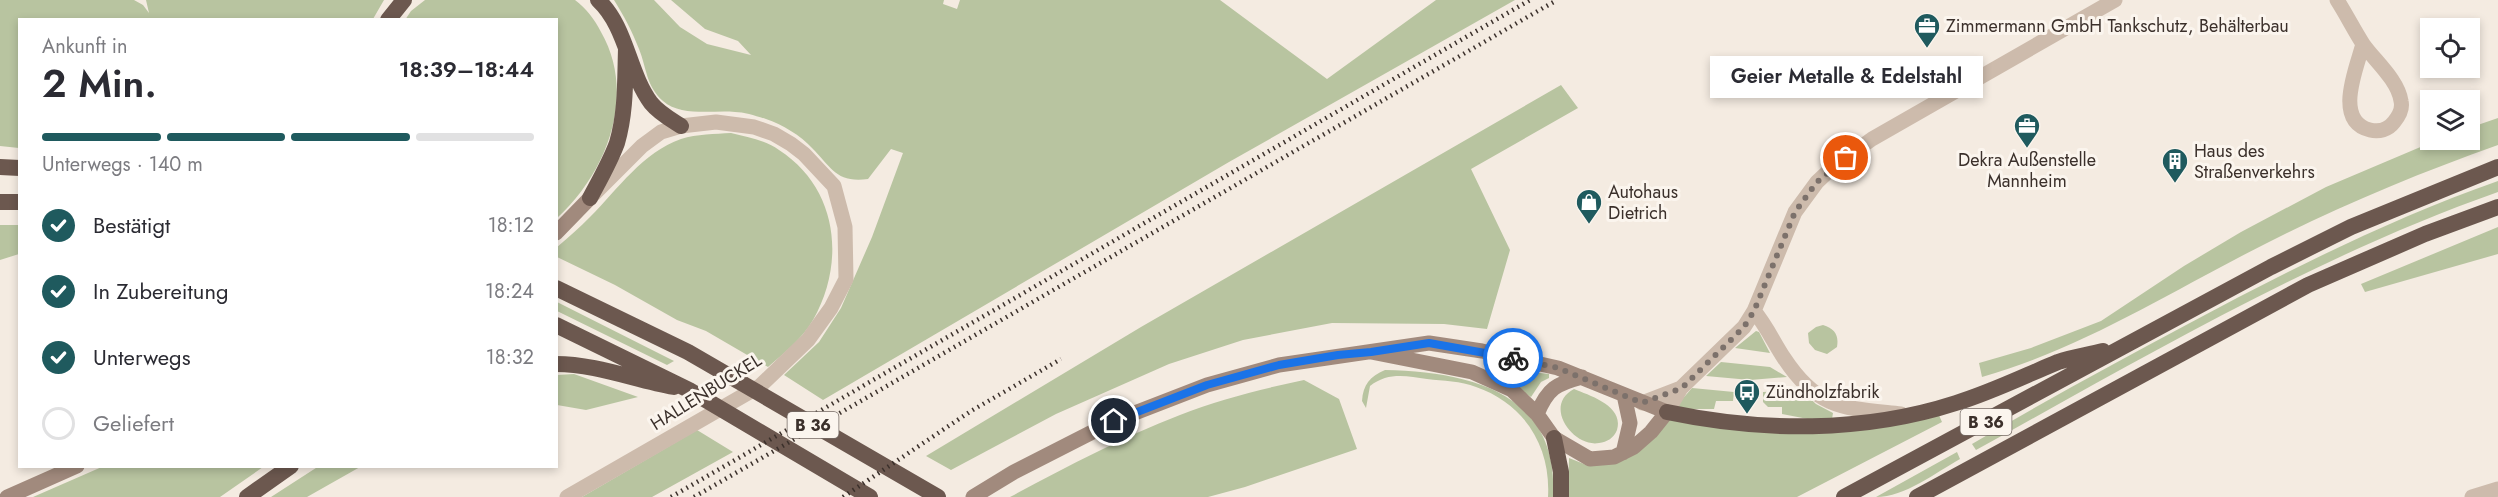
<!DOCTYPE html>
<html lang="de">
<head>
<meta charset="utf-8">
<style>
	:root { --surface:#fff; --page:#f7f7f7; --text:#2b2b33; --muted:#7c7c81; --line:#e1e1e2; --accent:#1f5a5e }
	body { margin:0; font-family:Jost,sans-serif; background:var(--page); color:var(--text); height:100vh; display:flex; flex-direction:column; font-size:22px; white-space:nowrap }
	* { box-sizing:border-box; margin:0 }
	p { font-size:20px; color:var(--muted) }
	.icon { flex:none; width:33px; height:33px; fill:none; stroke:currentColor; stroke-width:2; stroke-linecap:round; stroke-linejoin:round }
	.map { position:relative; flex:1; overflow:hidden }
	.details { position:absolute; left:18px; top:18px; width:540px; height:450px; display:flex; flex-direction:column; background:var(--surface); border-radius:0px; box-shadow:0 3px 9px #0003 }
	.details>* { flex:none }
	.tools { position:absolute; left:2420px; top:18px; display:grid; gap:12px }
	.tools a { display:grid; place-items:center; width:60px; height:60px; border-radius:0px; background:var(--surface); box-shadow:0 3px 9px #0003; font-size:30px }
	.pin { position:absolute; display:grid; place-items:center; width:51px; height:51px; color:#fff; margin:-26px; border:3px solid #fff; border-radius:50%; box-shadow:0 2px 6px #0007 }
	.courier { position:absolute; display:grid; place-items:center; width:60px; height:60px; margin:-30px; border:4px solid #1a73e8; border-radius:50%; background:#fff; color:#222; box-shadow:0 2px 8px #0007 }
	.bubble { position:absolute; height:42px; border-radius:0px; background:var(--surface); box-shadow:0 3px 9px #0003; font-size:20px; font-weight:600; line-height:42px; text-align:center }
	.summary em { font-style:normal; font-weight:600 }
	.summary div { display:flex; flex-direction:column-reverse }
	.summary { display:flex; align-items:center; justify-content:space-between; height:102px; padding:0 24px }
	h1 { font-size:39px; font-weight:600; line-height:45px }
	.bar { display:grid; grid-template-columns:repeat(4,1fr); gap:9px 6px; align-content:center; height:72px; padding:0 24px }
	.bar i { height:8px; border-radius:4px; background:var(--line) }
	.bar .on { background:var(--accent) }
	.bar p { grid-column:span 4 }
	ol { padding:0 24px; list-style:none }
	li { display:flex; align-items:center; gap:18px; height:66px }
	li p { margin-inline-start:auto }
	li .icon { padding:6px; border-radius:50%; background:var(--accent); color:#fff; stroke-width:4 }
	li:last-child { color:var(--muted) }
	li i { width:33px; height:33px; border:3px solid var(--line); border-radius:50% }
	.map>svg:first-child { display:block }
</style>
</head>
<body>
<div class="map">
<svg width="2498" height="497" viewBox="0 0 2498 497">
	<rect width="100%" height="100%" fill="#f4ebe1"/>
	<path fill="#b8c4a0" d="M0,0H134L143,5L149,13L146,0H384L373,19L20,20L19,148L0,146Z
		M425,0H575C586,8 595,20 601,32C637,94 607,173 557,218L556,20H405L411,11Z
		M614,0H654L680,27L707,44L751,55L738,41L705,29L671,0H944L943,4L957,9L960,0H1220L1327,79L1436,0H1515L1229,162L823,400L784,375L819,342L841,308L872,237L903,153L891,149L868,179C836,183 832,168 812,148C801,136 782,124 766,119C756,116 744,112 735,112C713,110 681,117 663,101C646,86 647,69 639,49C632,31 624,16 614,0Z
		M1561,85L1578,108L1471,169L1510,250L1487,329L1444,324L1332,323L1243,340L1169,364L1056,414L951,470L926,456L1141,327Z
		M2498,118V145C2419,173 2342,205 2267,243C2173,290 2084,348 1982,377L1979,363L2031,348L2101,321L2184,266L2241,232L2326,187L2437,140H2469V128Z
		M731,133C747,137 765,140 779,150C838,188 846,262 813,320C802,339 784,353 768,367L706,331L677,320L615,285L557,257L556,248C568,238 580,227 590,217C618,189 643,152 681,139C697,134 715,134 731,133Z
		M2498,181V192C2314,257 2146,356 1976,450L1972,444C2043,402 2115,363 2188,324C2289,270 2390,219 2498,181Z
		M0,225H19V254L0,260Z
		M2498,227V254L2365,292L2361,284Z
		M557,302L674,361L667,365L557,311Z
		M1823,325C1835,329 1839,335 1837,347L1827,354L1815,350L1809,343L1808,333L1816,327Z
		M1756,331L1759,332L1770,353L1735,348Z
		M1721,362L1770,367L1787,377L1750,380L1706,376Z
		M1505,369L1549,374V378L1541,382L1531,397L1500,376V372Z
		M1385,370C1470,372 1559,392 1553,497H1548C1551,447 1525,404 1476,387C1461,381 1443,381 1427,379C1406,376 1388,372 1370,386L1366,408L1362,401C1363,385 1370,376 1385,370Z
		M574,374L638,397L586,410L557,405V375Z
		M1304,380L1339,399L1357,449L1245,487L1208,497H1010C1066,467 1121,438 1180,415C1220,399 1262,389 1304,380Z
		M1692,388L1734,392L1733,401H1716L1714,409H1680L1678,404Z
		M1574,389C1591,396 1624,406 1617,430C1614,438 1607,442 1599,443C1574,448 1542,406 1574,389Z
		M1801,390L1816,404L1833,413L1832,419H1808L1782,414V407H1768L1763,402V392Z
		M1938,413L1942,422L1797,497H1568L1569,458L1589,466L1617,462L1668,419L1691,424Z
		M697,430L733,452L652,497H582Z
		M1957,452L1960,459C1935,473 1905,497 1876,497Z
		M104,466H263V467L220,497H33Z
		M319,466L360,467L307,497H271Z"/>
	<g fill="none" stroke-linecap="round" stroke-linejoin="round">
		<path stroke="#cdbbac" stroke-width="15" d="M2337,0C2346,14 2354,30 2363,44C2375,61 2398,80 2401,101C2403,109 2399,116 2394,122C2388,130 2379,132 2370,130C2333,121 2357,67 2363,44
			M1754,311C1766,325 1774,343 1784,358C1818,410 1845,408 1901,414
			M1642,403L1681,388
			M1667,412L1681,388L1744,327L1754,311L1795,212L1817,182L1833,167L1872,139L2115,0
			M567,497L760,386L808,340L831,308L846,279L845,227L834,186L804,154L791,144L774,134L754,127L716,122L681,126L661,132L642,146L594,194
			M2472,497L2498,489"/>
		<path stroke="#a18a7d" stroke-width="15" d="M556,233L590,198
			M1537,414C1548,388 1556,384 1582,377
			M1623,453L1630,423L1624,395
			M7,497L77,466
			M973,497L1014,472L1114,421L1207,385L1279,365L1429,343L1482,351L1558,368L1667,412L1651,432L1634,447L1614,457L1590,459L1554,438L1537,414L1512,390L1472,372L1371,352"/>
		<path stroke="#6c584f" stroke-width="16" d="M598,0C627,27 628,72 651,103C659,113 670,119 681,126
			M388,20L404,0
			M0,167L20,168
			M590,198C599,181 610,162 617,143C626,112 625,81 626,49
			M0,202H20
			M556,288L688,352L938,497
			M556,325L689,390L870,497
			M556,364C596,364 635,380 674,387
			M1667,412C1762,432 1863,433 1956,403C1992,392 2024,376 2058,362C2072,357 2088,355 2103,351
			M1554,438L1561,472V497
			M247,497L291,466
			M1844,497L2271,267L2351,227L2498,167
			M1917,497L2308,285L2425,234L2498,207"/>
		<path stroke="#3b302b" stroke-width="4.5" stroke-dasharray="1.5 4.5" stroke-linecap="butt" d="M671,497L1530,0
			M694,497L1557,0
			M843,497L971,411L1061,359"/>
	</g>
	<g fill="none" stroke-linecap="round" stroke-linejoin="round">
		<path stroke="#7c716b" stroke-width="6" stroke-dasharray="0 10.8" d="M1513,358L1558,368L1642,403L1682,388L1744,327L1754,311L1795,212L1817,182L1846,158"/>
		<path stroke="#1a73e8" stroke-width="8" d="M1114,421L1207,385L1279,365L1338,355L1371,352L1429,343L1513,358"/>
	</g>
	<defs>
		<g id="office-pin" transform="scale(1.35)"><path d="M0 17L-7.5 6A9.5 9.5 0 1 1 7.5 6Z" fill="#1f5a5e" stroke="#fbf5ee"/><path d="M-6-3h4V-5.5h4V-3h4V5H-6ZM-1-4.5V-3h2v-1.5ZM-6 0V1H6V0Z" fill="#fff"/></g>
		<g id="building-pin" transform="scale(1.35)"><path d="M0 17L-7.5 6A9.5 9.5 0 1 1 7.5 6Z" fill="#1f5a5e" stroke="#fbf5ee"/><path d="M-4-6H4V6H1V3H-1V6H-4ZM-2.5-4.3h1.7v1.8h-1.7ZM.8-4.3h1.7v1.8H.8ZM-2.5-1h1.7V.8h-1.7ZM.8-1h1.7V.8H.8Z" fill="#fff"/></g>
		<g id="shop-pin" transform="scale(1.35)"><path d="M0 17L-7.5 6A9.5 9.5 0 1 1 7.5 6Z" fill="#1f5a5e" stroke="#fbf5ee"/><path d="M-5-2.5h2.3a2.7 3.5 0 0 1 5.4 0H5L5.5 6h-11ZM-1.5-2.5h3a1.5 2.3 0 0 0-3 0Z" fill="#fff"/></g>
		<g id="bus-pin" transform="scale(1.35)"><path d="M0 17L-7.5 6A9.5 9.5 0 1 1 7.5 6Z" fill="#1f5a5e" stroke="#fbf5ee"/><path d="M-5-6H5V4H4V6H2V4H-2V6H-4V4H-5ZM-3.5-4V0h7V-4ZM-3.5 1.2v1.5H-2V1.2ZM2 1.2v1.5H3.5V1.2Z" fill="#fff"/></g>
	</defs>
	<g fill-rule="evenodd">
		<use href="#office-pin" x="1927" y="26"/>
		<use href="#office-pin" x="2027" y="126"/>
		<use href="#building-pin" x="2175" y="161"/>
		<use href="#shop-pin" x="1589" y="202"/>
		<use href="#bus-pin" x="1747" y="392"/>
	</g>
	<g text-anchor="middle" stroke-width="6" stroke-linejoin="round" paint-order="stroke">
		<g fill="#fbf5ee" stroke="#756b66" stroke-width="1.5">
			<rect x="1960.5" y="409" width="51" height="26" rx="4.5"/>
			<rect x="787.5" y="412" width="51" height="26" rx="4.5"/>
		</g>
		<g font-size="16" font-weight="bold" fill="#3b302b">
			<text x="1986" y="428">B 36</text>
			<text x="813" y="431">B 36</text>
		</g>
		<g font-size="18" fill="#3b302b" stroke="#fbf5ee" text-anchor="start">
			<text x="1946" y="32">Zimmermann GmbH Tankschutz, Behälterbau</text>
			<text x="2194" y="157">Haus des<tspan x="2194" dy="21">Straßenverkehrs</tspan></text>
			<text x="2027" y="166" text-anchor="middle">Dekra Außenstelle<tspan x="2027" dy="21">Mannheim</tspan></text>
			<text x="1608" y="198">Autohaus<tspan x="1608" dy="21">Dietrich</tspan></text>
			<text x="1766" y="398">Zündholzfabrik</text>
		</g>
		<g font-size="18" fill="#3b302b" stroke="#fbf5ee">
			<text transform="translate(706 392) rotate(-32)" y="6">HALLENBUCKEL</text>
		</g>
	</g>
</svg>
<div class="tools">
<a><svg class="icon" aria-label="locate" viewBox="0 0 24 24"><circle cx="12" cy="12" r="6"/><path d="M12 2v4M12 18v4M2 12h4M18 12h4"/></svg></a>
<a><svg class="icon" aria-label="layers" viewBox="0 0 24 24"><path d="M12 4l9 5-9 5-9-5zM3 14l9 5 9-5"/></svg></a>
</div>
<div class="pin" style="left:1846px;top:158px;background:#ea580c"><svg class="icon" aria-label="bag" viewBox="0 0 24 24"><path d="M5 8h14l-1 12H6zM9 8a3 3 0 0 1 6 0"/></svg></div>
<div class="pin" style="left:1114px;top:421px;background:#1f2937"><svg class="icon" aria-label="home" viewBox="0 0 24 24"><path d="M3 11l9-7 9 7M6 9v11h12V9"/></svg></div>
<div class="courier" style="left:1513px;top:358px"><svg class="icon" aria-label="bike" viewBox="0 0 24 24"><circle cx="6" cy="16" r="4"/><circle cx="18" cy="16" r="4"/><path d="M6 16l4-8h5l3 8M10 8l3 8H6M13 5h3"/></svg></div>
<div class="bubble" style="left:1710px;top:56px;width:273px">Geier Metalle &amp; Edelstahl</div>
<section class="details">
<div class="summary"><div><h1>2 Min.</h1><p>Ankunft in</p></div><em>18:39–18:44</em></div>
<div class="bar"><i class="on"></i><i class="on"></i><i class="on"></i><i></i><p>Unterwegs · 140 m</p></div>
<ol>
<li><svg class="icon" aria-label="check" viewBox="0 0 24 24"><path d="M5 12l5 5 9-10"/></svg>Bestätigt<p>18:12</p></li>
<li><svg class="icon" aria-label="check" viewBox="0 0 24 24"><path d="M5 12l5 5 9-10"/></svg>In Zubereitung<p>18:24</p></li>
<li><svg class="icon" aria-label="check" viewBox="0 0 24 24"><path d="M5 12l5 5 9-10"/></svg>Unterwegs<p>18:32</p></li>
<li><i></i>Geliefert</li>
</ol>
</section>
</div>
</body>
</html>
